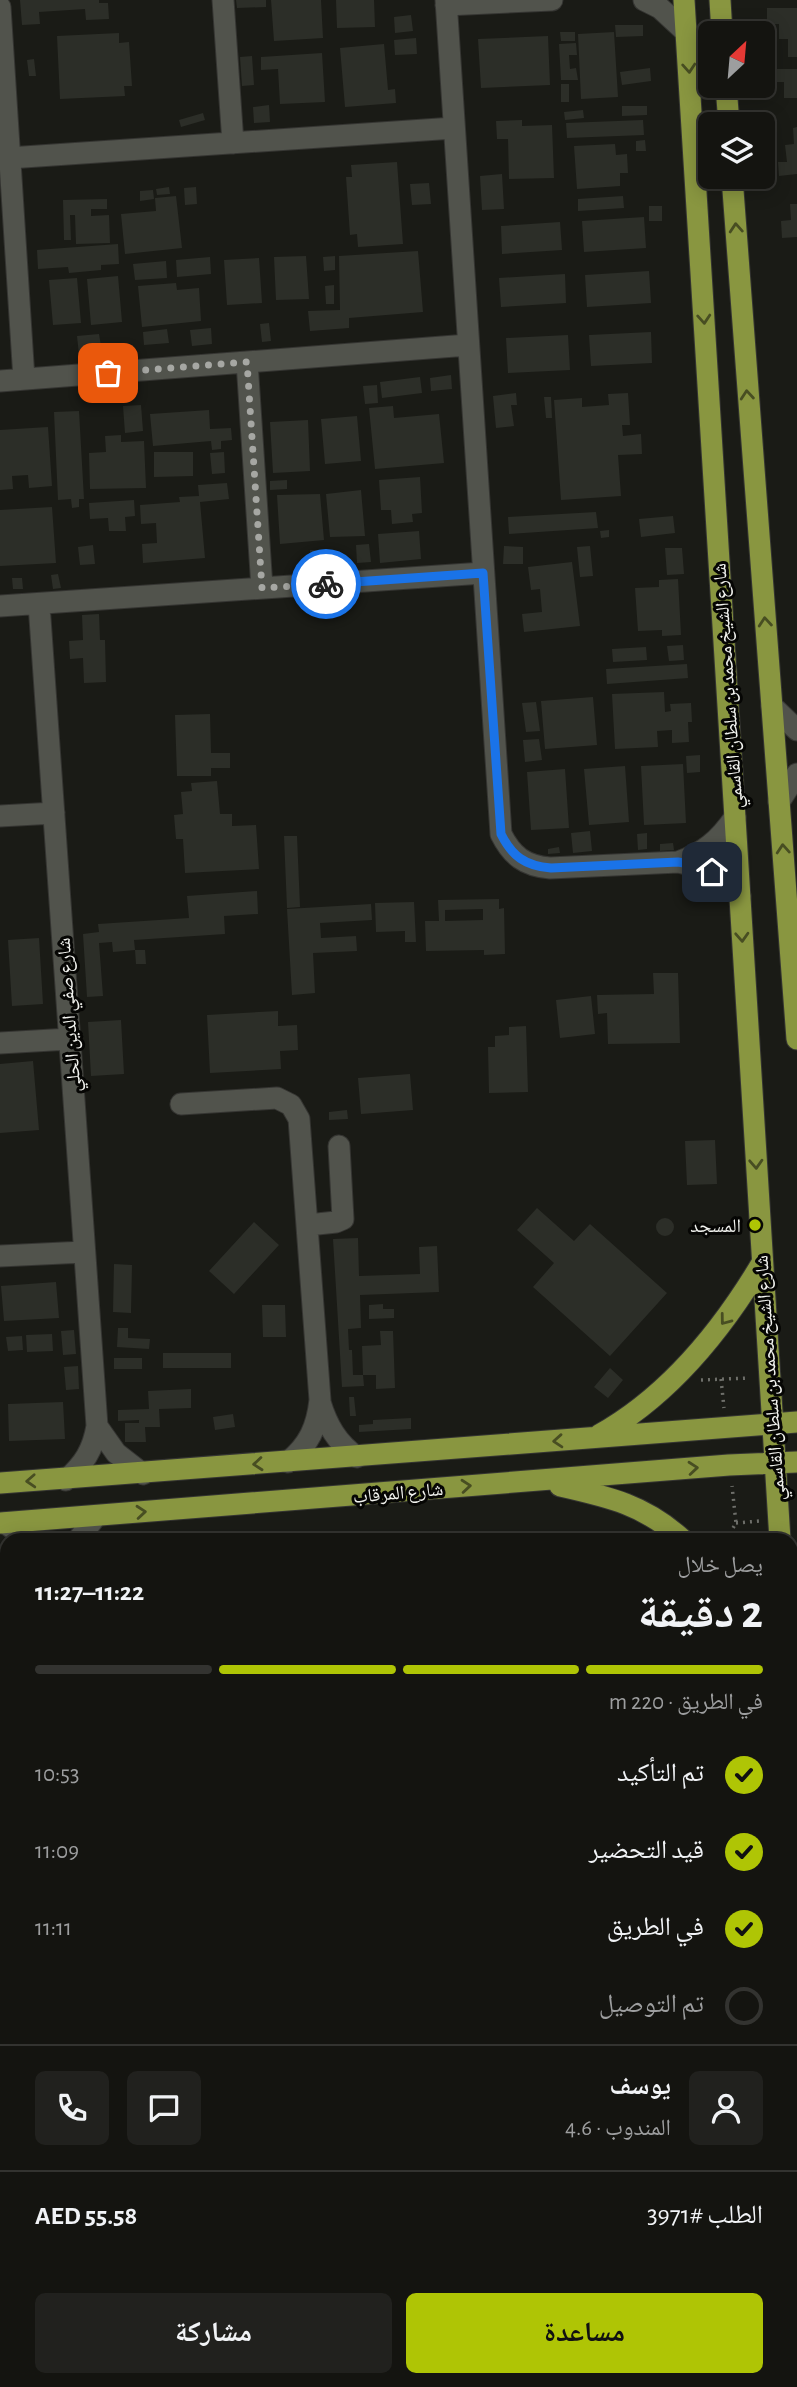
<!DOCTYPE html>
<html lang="ar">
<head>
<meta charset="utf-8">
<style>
	:root { --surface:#141410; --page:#21211e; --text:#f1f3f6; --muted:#9d9e9f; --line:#333330; --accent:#afc505 }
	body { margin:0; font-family:"Alegreya Sans","Noto Naskh Arabic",sans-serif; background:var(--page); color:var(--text); direction:rtl; height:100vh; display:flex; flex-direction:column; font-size:26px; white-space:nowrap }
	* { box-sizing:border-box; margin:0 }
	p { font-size:23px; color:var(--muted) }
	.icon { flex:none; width:38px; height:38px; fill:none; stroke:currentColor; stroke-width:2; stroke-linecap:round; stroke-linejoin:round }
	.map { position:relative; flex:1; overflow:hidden; direction:ltr }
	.side { position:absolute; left:0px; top:1533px; width:798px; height:854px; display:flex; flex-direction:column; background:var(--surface); border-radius:21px 21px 0 0; box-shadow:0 4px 18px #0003,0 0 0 2px var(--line); direction:rtl }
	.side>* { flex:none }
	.needle { width:46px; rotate:26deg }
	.tools { position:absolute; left:698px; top:21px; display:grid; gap:14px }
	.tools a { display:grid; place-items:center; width:77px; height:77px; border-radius:10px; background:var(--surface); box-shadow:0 4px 18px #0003,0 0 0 2px var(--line); font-size:35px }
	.pin { position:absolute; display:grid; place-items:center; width:60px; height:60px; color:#fff; margin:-30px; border-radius:14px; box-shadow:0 4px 10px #0006 }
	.courier { position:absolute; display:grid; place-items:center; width:70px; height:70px; margin:-35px; border:5px solid #1a73e8; border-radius:50%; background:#fff; color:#222; box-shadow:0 2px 9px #0007 }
	.headline em { font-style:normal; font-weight:700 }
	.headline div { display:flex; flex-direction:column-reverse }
	.headline { display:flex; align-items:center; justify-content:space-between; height:119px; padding:0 35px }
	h1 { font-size:46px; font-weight:700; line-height:52px }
	.bar { display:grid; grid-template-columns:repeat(4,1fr); gap:10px 7px; align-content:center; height:84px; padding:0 35px }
	.bar i { height:9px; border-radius:5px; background:var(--line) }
	.bar .active { background:var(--accent) }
	.bar p { grid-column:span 4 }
	.line { display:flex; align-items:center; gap:18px; padding:0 35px; border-top:2px solid var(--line) }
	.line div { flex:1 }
	.round { display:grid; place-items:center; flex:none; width:74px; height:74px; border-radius:10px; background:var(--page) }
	ol { padding:0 35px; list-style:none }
	li { display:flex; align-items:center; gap:21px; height:77px }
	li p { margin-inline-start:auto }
	li .icon { padding:7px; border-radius:50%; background:var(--accent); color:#111; stroke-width:4 }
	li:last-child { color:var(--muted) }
	li i { width:38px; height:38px; border:4px solid var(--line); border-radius:50% }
	.action { display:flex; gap:14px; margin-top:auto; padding:14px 35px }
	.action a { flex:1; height:80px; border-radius:10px; background:var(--accent); color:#111; font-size:28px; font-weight:700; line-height:80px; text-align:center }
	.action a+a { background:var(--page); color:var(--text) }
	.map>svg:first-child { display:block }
</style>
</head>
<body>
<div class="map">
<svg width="797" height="2387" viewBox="0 0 797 2387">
	<rect width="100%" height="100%" fill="#1a1b16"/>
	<path fill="#393f18" d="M0,1779L7,1780V2178L0,2180Z"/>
	<path fill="#2c2e28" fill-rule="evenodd" d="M20,0H99V3H108L109,19L86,20L85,9L39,12L40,24L22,25Z
		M236,0H266V7L237,8Z
		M271,0H321L323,38L274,41Z
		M336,0H374L375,27L337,28Z
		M767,8H797V57H788V39H779V24H767Z
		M411,15L413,31L395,33L394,17Z
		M615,25H643V36L616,37Z
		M560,32H575V41H561Z
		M614,32L618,97L581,99L578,34Z
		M119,33V43L129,42L132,86H124L125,96L60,99L57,36Z
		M548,36L550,85L481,88L478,39Z
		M416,38L417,54L395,55L394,40Z
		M576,43L577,55H569L570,69L576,68L578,80H561L559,44Z
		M384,44L388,90L395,89L396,103L345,107L340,48Z
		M322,53L325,102L280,104L278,69L261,70V57Z
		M252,56L254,85L242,86L240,57Z
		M34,59L36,76H29L27,60Z
		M650,68L651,81L622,85L620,72Z
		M773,69H797V98H784V82H773Z
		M561,84H569V102H561Z
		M269,105L270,122L254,123L253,107Z
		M622,106H647V115L622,116Z
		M583,110L584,118L565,120L564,112Z
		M203,113L205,120L181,127L179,120Z
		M522,120V126L552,125L554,178L509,179L508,139H497L496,121Z
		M643,120L644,135L567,138L566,123Z
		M797,127V174L779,176L778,162H787L785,145L794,144L793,128Z
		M645,140L646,151H636V141Z
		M615,144L616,155L627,154L628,173H620V186L577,189L574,146Z
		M397,162L403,244L358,247L357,234L350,235L346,177H352L351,165Z
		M502,174L504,209L482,210L480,176Z
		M429,183L431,204L412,205L410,184Z
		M169,187L170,194L157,195L156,189Z
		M196,187L197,204L185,205L184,188Z
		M153,190L154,199L140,201V191Z
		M176,196L182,248L125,254L121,214L156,211L155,198Z
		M623,196L624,208L578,211V199Z
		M107,199V209H91V216L109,215L110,243L76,244L75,215H70L71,240H64L63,200Z
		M790,204H797V237L782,238L781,221L791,220Z
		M649,206H662V221H649Z
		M644,217L646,248L584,252L582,221Z
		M560,222L562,250L502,254L501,226Z
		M118,244L119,264L101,265V270L69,273L68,267L38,269L37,250Z
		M418,251L423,312L349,318V328L310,331L308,311L340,310L339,256Z
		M306,256L309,299L276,300L274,257Z
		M335,256V270L324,271L323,257Z
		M210,257L211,274L177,277L176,260Z
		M259,258L262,303L227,305L224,260Z
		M166,261L167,278L135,280L133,264Z
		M649,271L651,303L587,307L585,275Z
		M565,274L566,303L501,307L499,278Z
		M118,276L122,322L91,325L87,279Z
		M77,278L81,323L53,325L49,280Z
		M176,283L177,290L199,288L201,321L142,327L138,286Z
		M334,285V304H326L325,286Z
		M269,323L271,341L262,342L260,324Z
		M211,328L212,344L192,346L190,330Z
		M167,329L169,343L144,345L143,332Z
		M651,332L652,363L591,366L589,335Z
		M99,334L102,352L79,355L77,336Z
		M568,335L570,370L508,373L506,338Z
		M451,375L452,389L431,391L430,378Z
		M420,377L422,393L382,398L380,382Z
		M377,385L378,403L365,404L363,386Z
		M516,393L517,405H511L514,426L496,428L493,396Z
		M628,393L630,425H622L623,436L641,434L642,454L618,455L621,496L561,500L554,400L582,398V407L609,405L608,394Z
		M544,397H551L552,418H546Z
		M141,405L143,431L125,433L123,406Z
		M393,406L394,418L439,414L444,463L375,469L369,408Z
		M209,410L210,429L231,428L232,440L221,441V449L212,450L211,441L153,446L150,414Z
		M79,411L84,499H79V507L72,508L71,499L58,500L54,412Z
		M357,416L361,461L325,464L321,419Z
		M308,420L310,471L273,473L270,422Z
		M48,427L52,486L29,488L28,475L12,476L13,489L0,490V430Z
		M121,435V442L144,441L146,488L90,489L89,453L106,452L105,436Z
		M154,452H193V476L154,477Z
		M224,452L225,473L212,474L210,453Z
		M420,477L422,513L412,514L413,522L392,524L391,510H381L379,480Z
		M287,480V489L270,490V481Z
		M227,483L229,499L200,502L205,558L143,563L142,544L157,543L156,523L141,524L140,505L180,502L179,497L199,496L198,485Z
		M361,490L365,536L330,537L326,494Z
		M320,494L324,540L280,544L277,495Z
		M134,500L135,516L125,517L126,531H109L108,518L90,519L89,503Z
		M52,507L56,563L0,566V510Z
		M596,512L598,528L509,534L508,517Z
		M673,516L675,533L641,537L639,519Z
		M609,530V537L601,538L600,531Z
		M419,531L421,559L380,563L378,534Z
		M369,544L371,562L357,563L356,545Z
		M93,545L95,564L80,565L78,547Z
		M504,546L523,547V564H503Z
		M590,546L593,576L580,577L577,547Z
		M665,548H682L684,574L667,575Z
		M310,550H324V566H310Z
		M572,562L580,626L524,632L522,614L542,612L540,589L531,590L528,567Z
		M58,574L61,588L53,589L51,575Z
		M12,578H22L23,589H13Z
		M678,579L681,635L662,636V630L638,631L635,588L659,587V580Z
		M99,614L100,640H105L106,682L84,683L83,658L70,659L69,641L83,640L82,615Z
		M683,645L684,660L669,661L667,646Z
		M646,647L647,660L613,662L612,649Z
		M687,664L688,678L607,684L606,669Z
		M664,692L665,712L671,711L670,704L691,703L692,722H688L689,742L672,743V730L657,731L658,747L615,749L612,694Z
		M593,697L597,745L545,749L541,701Z
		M536,702L540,731L526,732L522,703Z
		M210,714L211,753H230V768H211V776H177L175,715Z
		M539,739L542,760L525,762L523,740Z
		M700,755V772L687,773L686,756Z
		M683,764L686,823L644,825L641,766Z
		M625,766L629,822L589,825L584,769Z
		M565,769L569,828L531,830L527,772Z
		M217,781L220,814H232V826L256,825L259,869L185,873L183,839H176L174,815L183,814L181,792L192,791L191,783Z
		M590,831L592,851L573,853L571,833Z
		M647,833V849L638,850L637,834Z
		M284,836H297L300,907L287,908Z
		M673,843L674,850L660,851V844Z
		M559,847L560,853L548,854V849Z
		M257,891L258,914L224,916L225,934L134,940L135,950H145L146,964H136L135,950L113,952L112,942L99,943L103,996L87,997L83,934L99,932L98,924L189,918L187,896Z
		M499,899V909L504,908L505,954L484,955V950L426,951L425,921H439L438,900ZM483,909V920L445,921V910Z
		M414,902L416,942H405V931L376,932L375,903Z
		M371,904L372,920L320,923L321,938L356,936L357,951L313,953L315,993L292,995L287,909Z
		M39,938L43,1004L12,1006L8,940Z
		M653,973H678L680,1043L608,1044L607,1013L598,1014L597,995L654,994Z
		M591,996L595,1034L560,1038L556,1000Z
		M278,1011V1026L297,1025L298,1050L280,1051L281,1069L210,1073L207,1015Z
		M121,1020L124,1074L91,1076L88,1022Z
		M526,1026L528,1092L489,1093L488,1047H495V1036L509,1035V1027Z
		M33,1061L39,1130L0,1133V1064Z
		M410,1074L413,1110L361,1114L358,1078Z
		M347,1110L348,1119L329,1120V1112Z
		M715,1140L717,1184L687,1185L685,1141Z
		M537,1208L574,1241L590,1224L667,1293L610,1356L533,1287L554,1263L517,1230Z
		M656 1227a9 9 0 1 1 18 0a9 9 0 1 1-18 0Z
		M254,1222L279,1245L234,1294L209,1271Z
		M358,1238L359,1276L420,1274L419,1247L437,1246L439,1292L360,1295L361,1328L348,1329L349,1350H352L353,1375H363L364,1386L342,1387L333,1239Z
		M114,1264L132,1265L131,1313L113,1312Z
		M56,1282L59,1318L4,1321L1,1286Z
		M383,1304V1309H394V1318L369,1319V1305Z
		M262,1305H285L286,1337H263Z
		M118,1328H128V1338L150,1339L149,1349L117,1347Z
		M74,1330L76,1354L63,1355L61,1331Z
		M380,1331H393L395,1388L376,1389V1375H363L362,1346L381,1345Z
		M52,1334L53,1351L27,1352L26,1335Z
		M22,1336L23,1350L8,1351L6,1337Z
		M163,1353H231V1368H163Z
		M114,1358H142V1369H114Z
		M78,1366L79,1389L66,1390L64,1367Z
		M610,1368L623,1380L608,1398L594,1387Z
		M191,1389V1408L159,1409L160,1427H145L146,1442H125V1423H139V1420L118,1421V1410L149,1409L148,1391Z
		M349,1397H354L356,1416H350Z
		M63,1402L65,1439L9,1441L8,1404Z
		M233,1414L235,1427L215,1430L213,1417Z
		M411,1418V1429L359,1432V1425L373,1424V1420Z
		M0,1581H7V1614H0Z
		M0,1633H7V1645H0Z
		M0,1658H7V1703H0Z
		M0,1764H7V1775H1Z
		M792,2043L797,2062V2098L791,2099Z
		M797,2167V2190H796L791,2168Z
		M7,2330V2374H6L0,2340Z
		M82,2380H95L97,2387H84Z
		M127,2380H177L179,2387H129Z
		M203,2380H295L297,2387H205Z
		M368,2380H418L420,2387H370Z
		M566,2380H591L588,2387H567L563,2385Z
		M654,2380H710V2381L686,2387H655Z"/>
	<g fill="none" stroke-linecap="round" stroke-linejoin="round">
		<g stroke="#353532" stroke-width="23">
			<path id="minor" d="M223,0L233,143
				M446,0L501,834C512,856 525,866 550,868L678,862C704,867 721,877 740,896
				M644,0L660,8L686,32
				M446,5L552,0
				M0,7L24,379
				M9,158L454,128
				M247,362L262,588
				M0,381L468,345
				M39,604L97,1426C93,1450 84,1464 66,1480
				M0,606L483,573
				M772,706L797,730
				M779,802L797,774
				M0,816L54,813
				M678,862C704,853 719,840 735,817
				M0,1043L69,1039
				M181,1104L277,1098L291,1105L299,1119L320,1400C317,1427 309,1445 288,1462
				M308,1225L336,1222L343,1219L339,1146
				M0,1256L84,1252
				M320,1402C327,1425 337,1443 357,1457
				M97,1426L116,1453L143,1474
				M5,1523L29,1540
				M78,1540L96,1516
				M0,1724L7,1723
				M791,1994L797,1990
				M0,2207L7,2205
				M0,2314L7,2313
				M791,2329L797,2352
				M191,2380L192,2387
				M309,2380L310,2387
				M443,2380L445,2387
				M626,2380L628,2387
				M35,2387L63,2380
				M779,2387L797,2382"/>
		</g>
		<g stroke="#353532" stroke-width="23">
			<path id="major" d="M684,0L780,1540
				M720,0L722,33
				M726,86L729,124
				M732,177L797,1039
				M599,1435C669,1396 722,1330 762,1263
				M0,1483L797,1422
				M560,1486C609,1497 645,1505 683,1540
				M0,1523L729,1465L797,1462
				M791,1664L797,1728"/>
		</g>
		<path stroke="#6e6f6a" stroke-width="3.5" stroke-dasharray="2 5" stroke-linecap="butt" d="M721,1379L724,1408
			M701,1380L749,1378
			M736,1523L760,1521
			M726,1540L736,1523L732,1486
			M0,1909H7"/>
		<use href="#minor" stroke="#51534c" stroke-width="21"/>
		<use href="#major" stroke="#899640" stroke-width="21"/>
	</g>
	<defs><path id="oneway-chevron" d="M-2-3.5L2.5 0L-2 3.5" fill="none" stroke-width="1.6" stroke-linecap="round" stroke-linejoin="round" transform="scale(1.75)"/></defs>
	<g stroke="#484e22">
		<use href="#oneway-chevron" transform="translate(689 68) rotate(86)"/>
		<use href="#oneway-chevron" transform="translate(736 228) rotate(-94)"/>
		<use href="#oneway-chevron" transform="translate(704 319) rotate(86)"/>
		<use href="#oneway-chevron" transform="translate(747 395) rotate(-95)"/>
		<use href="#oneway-chevron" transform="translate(765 622) rotate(-95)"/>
		<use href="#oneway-chevron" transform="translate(783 849) rotate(-94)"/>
		<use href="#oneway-chevron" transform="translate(742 937) rotate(87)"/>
		<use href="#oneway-chevron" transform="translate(756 1164) rotate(87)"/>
		<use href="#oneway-chevron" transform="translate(725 1320) rotate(127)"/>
		<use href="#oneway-chevron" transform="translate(558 1441) rotate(176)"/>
		<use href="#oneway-chevron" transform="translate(258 1464) rotate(175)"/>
		<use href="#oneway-chevron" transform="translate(693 1468) rotate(-5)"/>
		<use href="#oneway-chevron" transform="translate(31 1481) rotate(177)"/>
		<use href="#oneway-chevron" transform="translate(466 1486) rotate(-5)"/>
		<use href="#oneway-chevron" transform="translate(141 1512) rotate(-5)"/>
	</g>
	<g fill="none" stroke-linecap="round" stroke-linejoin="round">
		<path stroke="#a6a7a3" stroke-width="7" stroke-dasharray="0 12.6" d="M108,373L247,362L262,588L326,584"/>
		<path stroke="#1a73e8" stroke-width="9" d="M326,584L483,573L501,834C512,856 525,866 551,868L678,862L696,865L712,872"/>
	</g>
	<circle fill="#afc505" stroke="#060604" stroke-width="2.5" cx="755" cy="1225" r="7"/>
	<g text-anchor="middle" stroke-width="6" stroke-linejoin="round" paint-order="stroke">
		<g font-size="19" fill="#f2f3ef" stroke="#060604">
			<text transform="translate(727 686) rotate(-94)" y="7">شارع الشيخ محمد بن سلطان القاسمي</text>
			<text transform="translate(68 1015) rotate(-94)" y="7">شارع صفي الدين الحلي</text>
			<text transform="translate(769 1378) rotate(-94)" y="7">شارع الشيخ محمد بن سلطان القاسمي</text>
			<text transform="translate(398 1492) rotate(-5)" y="7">شارع المرقاب</text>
		</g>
		<g font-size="19" fill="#f2f3ef" stroke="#060604" text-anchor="end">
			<text x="741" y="1232">المسجد</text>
		</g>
	</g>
</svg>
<div class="tools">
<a><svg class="needle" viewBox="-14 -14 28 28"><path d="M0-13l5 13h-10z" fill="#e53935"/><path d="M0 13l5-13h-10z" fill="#9d9e9f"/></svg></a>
<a><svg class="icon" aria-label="layers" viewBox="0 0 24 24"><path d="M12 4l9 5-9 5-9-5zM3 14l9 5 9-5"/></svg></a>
</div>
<div class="pin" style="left:108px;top:373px;background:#ea580c"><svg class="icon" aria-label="bag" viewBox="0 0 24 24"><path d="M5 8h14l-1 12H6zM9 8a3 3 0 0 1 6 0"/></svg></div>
<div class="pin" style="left:712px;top:872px;background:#1f2937"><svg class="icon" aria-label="home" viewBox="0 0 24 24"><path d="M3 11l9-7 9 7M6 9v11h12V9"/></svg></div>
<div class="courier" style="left:326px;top:584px"><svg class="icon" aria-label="bike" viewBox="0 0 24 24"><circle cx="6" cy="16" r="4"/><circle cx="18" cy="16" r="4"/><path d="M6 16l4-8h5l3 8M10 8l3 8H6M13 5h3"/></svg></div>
<section class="side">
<div class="headline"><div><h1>2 دقيقة</h1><p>يصل خلال</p></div><em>11:22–11:27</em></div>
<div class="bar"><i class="active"></i><i class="active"></i><i class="active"></i><i></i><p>في الطريق · 220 m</p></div>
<ol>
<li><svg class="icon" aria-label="check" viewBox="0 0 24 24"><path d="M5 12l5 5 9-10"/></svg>تم التأكيد<p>10:53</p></li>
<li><svg class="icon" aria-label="check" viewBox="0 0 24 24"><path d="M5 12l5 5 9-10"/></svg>قيد التحضير<p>11:09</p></li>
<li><svg class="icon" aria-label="check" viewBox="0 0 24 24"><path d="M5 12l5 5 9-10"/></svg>في الطريق<p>11:11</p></li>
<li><i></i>تم التوصيل</li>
</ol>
<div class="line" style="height:126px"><a class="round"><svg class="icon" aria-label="person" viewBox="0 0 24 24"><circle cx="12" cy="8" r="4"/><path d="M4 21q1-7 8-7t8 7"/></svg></a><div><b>يوسف</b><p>المندوب · 4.6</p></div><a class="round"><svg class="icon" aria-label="chat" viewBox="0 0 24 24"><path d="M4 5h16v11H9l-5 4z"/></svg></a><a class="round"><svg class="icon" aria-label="phone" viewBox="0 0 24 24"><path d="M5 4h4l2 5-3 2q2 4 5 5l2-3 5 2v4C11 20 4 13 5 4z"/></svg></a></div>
<div class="line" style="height:91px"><div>الطلب #3971</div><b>AED 55.58</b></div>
<div class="action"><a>مساعدة</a><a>مشاركة</a></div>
</section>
</div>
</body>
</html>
